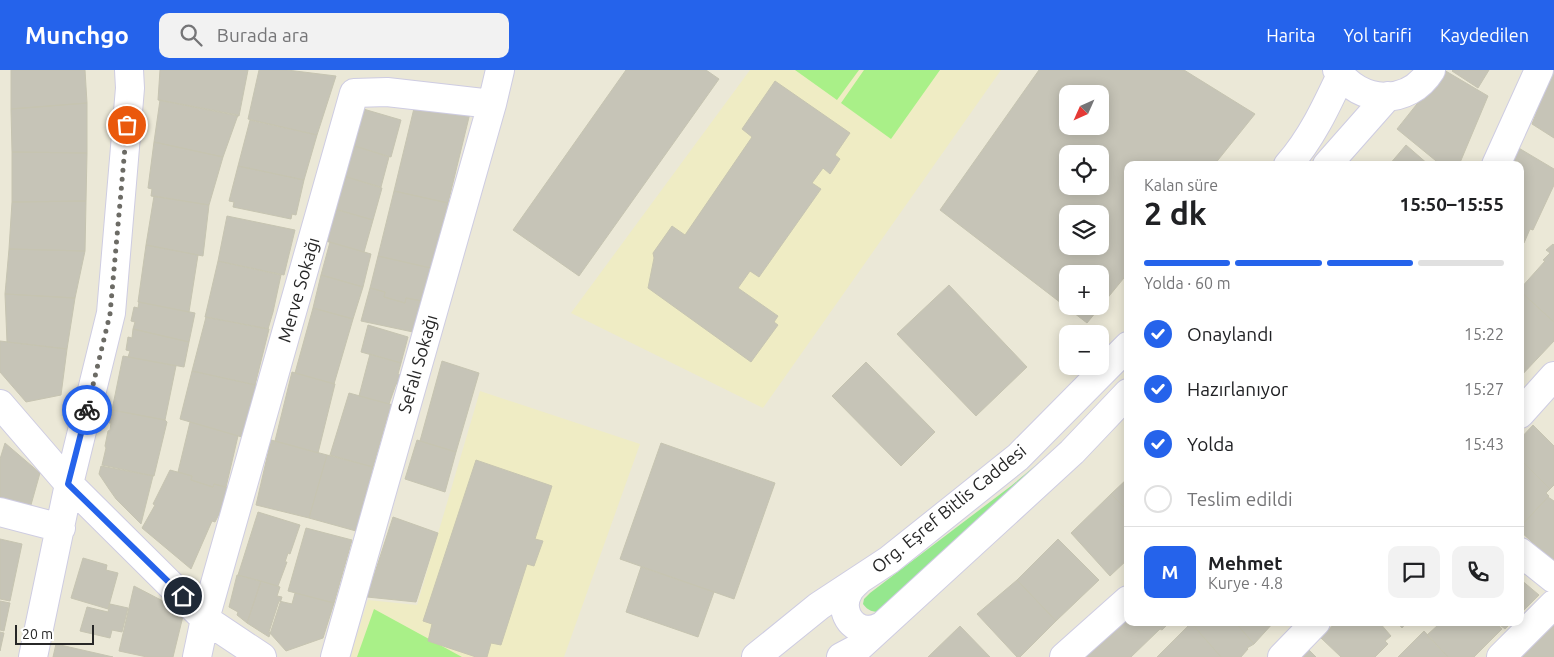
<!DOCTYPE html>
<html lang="tr">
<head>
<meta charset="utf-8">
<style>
	:root { --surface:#fff; --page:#f2f2f2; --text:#202124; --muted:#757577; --line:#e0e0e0; --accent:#2563eb }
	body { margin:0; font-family:Ubuntu,sans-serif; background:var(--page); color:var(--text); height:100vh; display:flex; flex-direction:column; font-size:19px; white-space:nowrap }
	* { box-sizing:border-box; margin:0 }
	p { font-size:16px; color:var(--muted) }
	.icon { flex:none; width:28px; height:28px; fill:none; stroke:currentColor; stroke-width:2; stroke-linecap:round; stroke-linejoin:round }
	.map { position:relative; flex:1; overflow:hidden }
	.details { position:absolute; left:1124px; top:91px; width:400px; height:465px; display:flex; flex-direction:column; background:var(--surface); border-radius:10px; box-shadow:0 2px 12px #0003 }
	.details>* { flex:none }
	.needle { width:32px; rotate:225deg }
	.fabs { position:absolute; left:1059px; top:15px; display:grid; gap:10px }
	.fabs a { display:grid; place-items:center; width:50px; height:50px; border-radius:10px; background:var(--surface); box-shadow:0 2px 12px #0003; font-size:25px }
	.scale { position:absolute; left:15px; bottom:12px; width:79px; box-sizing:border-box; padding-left:5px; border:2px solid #272727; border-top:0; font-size:14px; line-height:18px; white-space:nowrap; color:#272727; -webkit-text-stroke:4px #fff; paint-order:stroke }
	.pin { position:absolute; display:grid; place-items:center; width:42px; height:42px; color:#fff; margin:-21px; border:2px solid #fff; border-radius:50%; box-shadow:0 1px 5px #0007 }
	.courier { position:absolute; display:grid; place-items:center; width:50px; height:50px; margin:-25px; border:4px solid #2563eb; border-radius:50%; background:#fff; color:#222; box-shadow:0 1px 6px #0007 }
	.headline em { font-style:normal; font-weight:700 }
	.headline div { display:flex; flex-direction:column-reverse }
	.headline { display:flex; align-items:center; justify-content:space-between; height:85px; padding:0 20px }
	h1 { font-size:32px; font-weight:700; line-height:38px }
	.bar { display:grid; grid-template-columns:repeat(4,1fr); gap:8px 5px; align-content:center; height:60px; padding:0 20px }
	.bar i { height:6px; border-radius:4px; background:var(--line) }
	.bar .current { background:var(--accent) }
	.bar p { grid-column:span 4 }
	.line { display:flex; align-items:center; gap:12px; padding:0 20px; border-top:1px solid var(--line) }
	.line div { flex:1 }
	.round { display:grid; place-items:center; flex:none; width:52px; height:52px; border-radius:10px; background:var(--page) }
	ol { padding:0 20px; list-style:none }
	li { display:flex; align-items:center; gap:15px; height:55px }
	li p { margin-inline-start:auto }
	li .icon { padding:5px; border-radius:50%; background:var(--accent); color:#fff; stroke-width:4 }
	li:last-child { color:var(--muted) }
	li i { width:28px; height:28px; border:2px solid var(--line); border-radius:50% }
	header { display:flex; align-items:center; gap:30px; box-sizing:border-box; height:70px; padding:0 25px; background:var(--accent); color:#fff }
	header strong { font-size:24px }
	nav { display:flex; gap:28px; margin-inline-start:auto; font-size:18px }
	.search { width:350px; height:45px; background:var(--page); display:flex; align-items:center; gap:12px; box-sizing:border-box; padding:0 18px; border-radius:10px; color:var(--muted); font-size:19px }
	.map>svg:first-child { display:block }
</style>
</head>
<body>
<header>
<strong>Munchgo</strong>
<div class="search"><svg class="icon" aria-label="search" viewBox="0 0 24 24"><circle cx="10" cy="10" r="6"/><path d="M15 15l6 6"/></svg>Burada ara</div>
<nav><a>Harita</a><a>Yol tarifi</a><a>Kaydedilen</a></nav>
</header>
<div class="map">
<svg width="1554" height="587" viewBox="0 0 1554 587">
	<rect width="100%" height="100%" fill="#ebe8d7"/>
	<path fill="#efecc4" d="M750,0H1001L763,338L571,243Z
		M480,321L640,374L564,587H350L368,530L417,535Z"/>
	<path fill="#95e78e" d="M1054,380L881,542C873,542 868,541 863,534L864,529L870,523L1011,416Z"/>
	<path fill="#a9f088" d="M795,0H859L837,30Z
		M864,0H940L891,69L841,33Z
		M374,539L462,587H357Z"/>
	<path fill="#c6c4b7" stroke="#c6c4b1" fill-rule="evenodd" d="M11,0H85L87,33L11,39Z
		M160,0H248L239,46L158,30Z
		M259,0H287L336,6L317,65L248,49Z
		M626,0H706L719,9L579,206L513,160Z
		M1039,0H1184L1255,44L1214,95H1128V203L1087,253L940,140ZM1068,24H1100V56H1068ZM1068,84H1100V116H1068ZM1068,144H1100V176H1068ZM1068,204H1100V236H1068Z
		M1444,0L1488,26L1459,95H1441L1397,59Z
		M1453,0H1489L1478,18L1452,1Z
		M1552,0L1554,1V68L1532,54L1537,41L1532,39Z
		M775,11L850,63L835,85L840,89L830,104L823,98L812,113L821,119L759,207L750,201L738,218L778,246L774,252L778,255L751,292L648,218L654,188L653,183L672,156L685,165L752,67L742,59Z
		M160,30L238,45L223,87L154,72Z
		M416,30L471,39L448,133L394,121Z
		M87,33V83L12,82L11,39Z
		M360,38L401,50L391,87L348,74Z
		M250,50L317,65L304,110L238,96Z
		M154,72L223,87L209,135L151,126L152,119L148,118Z
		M348,74L389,87L381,117L340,105Z
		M1406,75L1429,95H1389Z
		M1517,77L1554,99V115L1533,160L1530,159L1524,173L1520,170V95H1509Z
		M12,82L87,83L86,131L12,132Z
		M238,96L304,110L296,145L292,144L291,149L233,137L234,132L229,131Z
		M340,105L382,118L373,150L332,138Z
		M394,121L448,133L431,198L378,186Z
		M154,126L209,135L203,186L146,175Z
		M86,131L85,181L9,179L12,132Z
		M330,138L373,150L364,182L322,170Z
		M227,146L295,160L284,205L218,191Z
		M330,172L371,184L363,217L321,205Z
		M1553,174L1554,175V252L1520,221V219L1545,191L1543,190L1550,183L1546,180Z
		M146,175L198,185L189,242L138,232Z
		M9,179L85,181L75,228L5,224Z
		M378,186L430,198L422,231L406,228L405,233L384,227L385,222L370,218Z
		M218,191L281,205L273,242L268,259L205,247Z
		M321,205L363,217L353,249L313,238Z
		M949,215L1027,297L976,346L897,264Z
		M370,218L385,222L384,227L405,233L406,228L422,231L413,262L361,251Z
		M1520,221L1554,252V271L1520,307Z
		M5,224L75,228L67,279L7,272Z
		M139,232L195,243L189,272L133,259L135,252L131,251L134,237L138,238Z
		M313,238L353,249L334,314L295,303Z
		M206,247L269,259L255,315L192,301Z
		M368,255L408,267L401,293L361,282Z
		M133,259L189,272L184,297L128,287L130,281L126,280L128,267L132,268Z
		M0,271L67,279L61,325L26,332L0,302Z
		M370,284L401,293L398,304L400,305L397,314H396L389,334L359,326Z
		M123,286L176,296L165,350L112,340Z
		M442,291L479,303L456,382L420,371Z
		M866,292L935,362L901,396L832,326Z
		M192,301L256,315L242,367L180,349Z
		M292,302L335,314L318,383L275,371Z
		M349,323L393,335L389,341L373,397L330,385Z
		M112,340L165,350L167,352L154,406L102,395L106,378L105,376L108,361L110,360L111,353H109Z
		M190,352L238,366L226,417L214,414L213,417L191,410L192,406L178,402Z
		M1533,355L1554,376V415L1550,419L1520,389V369Z
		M271,370L327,385L309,448L256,435Z
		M417,370L456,382L445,422L405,409Z
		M5,373L40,403L29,442L0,433V389Z
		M661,373L775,413L734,529L620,489Z
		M327,385L373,397L356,461L309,448Z
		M1520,389L1550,419L1546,423L1549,426L1520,457Z
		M476,390L552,416L535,469L543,471L534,496L527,494L501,575L491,573L487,587H476L428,571L432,554L423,551Z
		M101,396L153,406L141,454L116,429L109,419L99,404Z
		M170,400L192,406L191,410L213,417L214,414L232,419L215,452L212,451L191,499L142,458L155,435L153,434Z
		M1128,408V441L1111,424Z
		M1111,424L1128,441V489L1110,506L1071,463Z
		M1548,427L1554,431V492L1520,461V457Z
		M258,442L300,455L290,484L288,483L285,492H287L278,516L238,505Z
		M393,447L438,463L416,532L367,527Z
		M306,458L352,470L334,533L288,521Z
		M0,469L22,474L10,531L0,529Z
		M1058,469L1099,510L1056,551L1017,510Z
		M83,488L107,495L106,500L118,503L108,539L71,528Z
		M641,497L714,522L698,567L626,542Z
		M237,505L261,511L247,553L237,545L238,542L229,537Z
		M1520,509L1539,525L1520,544Z
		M1017,510L1056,551L1020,587H1017L977,544Z
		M261,511L280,517L277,526L282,527L269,567L247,553Z
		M134,516L184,542L173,587H147L119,581Z
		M295,523L334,533L323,568L286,581L269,562L279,531L292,534Z
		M0,531L10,533L4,561L0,560Z
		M1128,533V552H1170L1162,560L1160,559L1131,587H1074Z
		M110,534L128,538L122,562L112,560L110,568L80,561L87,537L108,542Z
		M1196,552H1235L1254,574L1247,578L1248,579L1241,587H1221L1193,555Z
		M1235,552H1274L1254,574Z
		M1336,552H1379L1391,566L1385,571L1388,574L1375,587H1341L1321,568Z
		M1397,552H1407L1402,558Z
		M1437,552H1496L1502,559L1474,587H1448L1427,565L1438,555Z
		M1496,552H1512L1505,559Z
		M1191,553L1221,587H1157Z
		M1554,555V587H1521Z
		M960,556L990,587H928Z
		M1424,561L1448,587H1398Z
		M0,562L4,563L0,581Z
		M56,574L113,587H53Z
		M1308,579L1316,587H1300Z"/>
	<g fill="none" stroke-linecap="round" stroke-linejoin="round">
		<g stroke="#cecce2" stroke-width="30">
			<path id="minor" d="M1337,0C1360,34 1408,37 1431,0
				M1288,95C1311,69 1326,37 1341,5
				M1327,95L1388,26
				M1496,95L1539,0
				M0,334L69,414L205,549L262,587
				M1520,344L1554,306
				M0,442L61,458
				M1520,482L1554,509
				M859,510C856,513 851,517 849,521C839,537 848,558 867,560C872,560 878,558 882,556
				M33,587L69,414L111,243L130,18L129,0
				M197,587L205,549L354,23L387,22L492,34
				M335,587L492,34L500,0
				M756,587L819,536L889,490L1018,387L1128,276
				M841,587L858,578L1072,382L1128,323
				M1064,587L1128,530
				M1282,587L1316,552
				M1501,587L1554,534"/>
		</g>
		<use href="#minor" stroke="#fff" stroke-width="28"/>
	</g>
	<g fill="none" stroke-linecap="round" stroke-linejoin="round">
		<path stroke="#6c6b65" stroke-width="5" stroke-dasharray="0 9" d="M87,340L110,244L127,55"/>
		<path stroke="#2563eb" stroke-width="6" d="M87,340L68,414L183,526"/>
	</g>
	<g text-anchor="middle" stroke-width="4" stroke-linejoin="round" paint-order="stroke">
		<g font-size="18" fill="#272727" stroke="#fff">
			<text transform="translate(299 220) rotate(-74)" y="6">Merve Sokağı</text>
			<text transform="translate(418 294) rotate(-74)" y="6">Sefalı Sokağı</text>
			<text transform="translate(949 439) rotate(-39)" y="6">Org. Eşref Bitlis Caddesi</text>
		</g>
	</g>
</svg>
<div class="fabs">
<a><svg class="needle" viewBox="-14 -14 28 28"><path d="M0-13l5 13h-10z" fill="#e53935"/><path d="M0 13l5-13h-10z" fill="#757577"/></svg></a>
<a><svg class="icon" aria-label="locate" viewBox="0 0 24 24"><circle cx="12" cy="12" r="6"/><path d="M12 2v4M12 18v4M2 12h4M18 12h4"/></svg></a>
<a><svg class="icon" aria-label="layers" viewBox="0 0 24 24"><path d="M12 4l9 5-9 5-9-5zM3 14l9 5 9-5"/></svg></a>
<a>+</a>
<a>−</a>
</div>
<div class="scale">20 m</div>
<div class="pin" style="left:127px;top:55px;background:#ea580c"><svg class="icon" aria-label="bag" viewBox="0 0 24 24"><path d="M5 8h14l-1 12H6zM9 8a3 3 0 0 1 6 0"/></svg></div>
<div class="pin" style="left:183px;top:526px;background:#1f2937"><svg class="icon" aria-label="home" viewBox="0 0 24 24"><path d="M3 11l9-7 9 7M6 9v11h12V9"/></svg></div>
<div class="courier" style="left:87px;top:340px"><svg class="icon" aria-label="bike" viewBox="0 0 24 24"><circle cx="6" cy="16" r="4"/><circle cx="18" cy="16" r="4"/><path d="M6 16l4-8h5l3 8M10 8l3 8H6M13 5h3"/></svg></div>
<section class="details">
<div class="headline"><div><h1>2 dk</h1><p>Kalan süre</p></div><em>15:50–15:55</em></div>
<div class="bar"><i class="current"></i><i class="current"></i><i class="current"></i><i></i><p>Yolda · 60 m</p></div>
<ol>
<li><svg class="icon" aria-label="check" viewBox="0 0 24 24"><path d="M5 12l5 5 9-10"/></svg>Onaylandı<p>15:22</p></li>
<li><svg class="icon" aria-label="check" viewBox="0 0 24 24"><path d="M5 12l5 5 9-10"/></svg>Hazırlanıyor<p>15:27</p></li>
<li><svg class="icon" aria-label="check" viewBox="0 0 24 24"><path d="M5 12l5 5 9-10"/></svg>Yolda<p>15:43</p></li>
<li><i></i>Teslim edildi</li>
</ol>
<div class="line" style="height:90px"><b class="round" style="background:var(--accent);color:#fff">M</b><div><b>Mehmet</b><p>Kurye · 4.8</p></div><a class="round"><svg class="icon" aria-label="chat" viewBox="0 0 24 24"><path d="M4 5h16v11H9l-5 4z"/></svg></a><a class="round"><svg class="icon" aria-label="phone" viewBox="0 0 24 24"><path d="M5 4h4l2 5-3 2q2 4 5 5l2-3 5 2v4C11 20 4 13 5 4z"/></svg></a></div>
</section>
</div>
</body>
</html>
